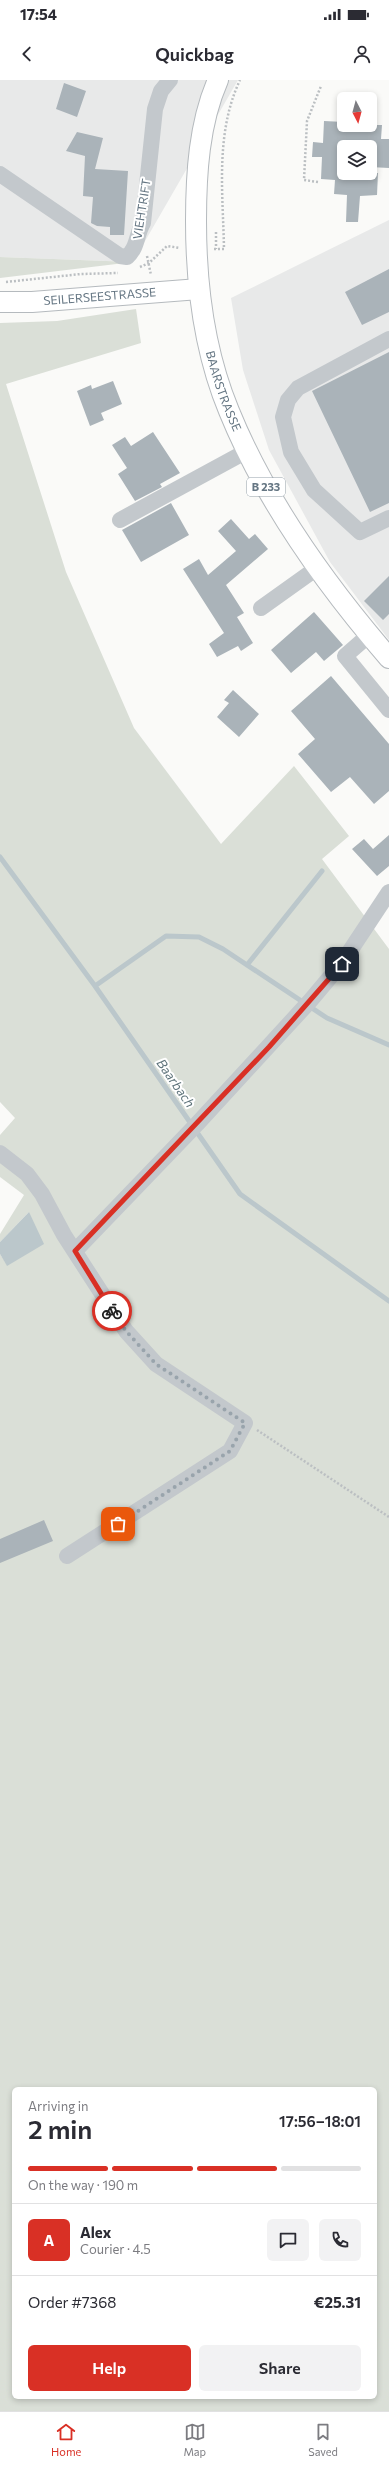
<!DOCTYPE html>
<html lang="en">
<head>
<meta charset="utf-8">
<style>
	:root { --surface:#fff; --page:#f2f2f3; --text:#2b2b33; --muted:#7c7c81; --line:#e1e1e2; --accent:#d93025 }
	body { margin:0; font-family:Commissioner,sans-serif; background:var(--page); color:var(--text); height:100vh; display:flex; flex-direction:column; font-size:15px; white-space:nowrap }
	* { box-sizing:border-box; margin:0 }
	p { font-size:13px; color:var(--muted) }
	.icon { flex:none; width:22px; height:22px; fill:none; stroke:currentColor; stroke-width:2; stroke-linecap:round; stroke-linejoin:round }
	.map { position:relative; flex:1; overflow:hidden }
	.side { position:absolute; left:12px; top:2007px; width:365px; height:312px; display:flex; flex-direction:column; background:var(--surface); border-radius:6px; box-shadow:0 2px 6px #0003 }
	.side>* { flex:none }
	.needle { width:26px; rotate:174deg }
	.fabs { position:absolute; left:337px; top:12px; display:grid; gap:8px }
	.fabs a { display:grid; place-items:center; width:40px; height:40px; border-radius:6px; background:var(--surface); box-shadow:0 2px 6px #0003; font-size:20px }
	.pin { position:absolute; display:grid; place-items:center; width:34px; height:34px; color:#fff; margin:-17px; border-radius:8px; box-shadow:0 2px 6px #0006 }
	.courier { position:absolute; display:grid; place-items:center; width:40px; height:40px; margin:-20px; border:3px solid #d93025; border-radius:50%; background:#fff; color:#222; box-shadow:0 1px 5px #0007 }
	.summary em { font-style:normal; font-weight:600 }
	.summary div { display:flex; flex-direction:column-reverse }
	.summary { display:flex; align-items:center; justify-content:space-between; height:68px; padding:0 16px }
	h1 { font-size:26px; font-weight:600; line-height:30px }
	.bar { display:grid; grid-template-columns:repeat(4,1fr); gap:6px 4px; align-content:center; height:48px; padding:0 16px }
	.bar i { height:5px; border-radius:3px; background:var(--line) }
	.bar .active { background:var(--accent) }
	.bar p { grid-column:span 4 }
	.line { display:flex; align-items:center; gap:10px; padding:0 16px; border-top:1px solid var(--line) }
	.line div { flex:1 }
	.round { display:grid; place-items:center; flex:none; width:42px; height:42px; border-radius:6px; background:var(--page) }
	.button { display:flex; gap:8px; margin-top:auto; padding:8px 16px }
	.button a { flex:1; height:46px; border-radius:6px; background:var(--accent); color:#fff; font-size:16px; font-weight:600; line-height:46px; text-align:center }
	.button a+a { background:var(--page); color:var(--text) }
	.status { display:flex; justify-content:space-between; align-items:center; height:28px; padding:0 20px; background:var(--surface); direction:ltr }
	.status svg { height:11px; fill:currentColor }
	header { display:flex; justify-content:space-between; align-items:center; height:52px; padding:0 16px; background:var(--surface); font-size:18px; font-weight:600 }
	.tabs { display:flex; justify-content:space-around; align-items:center; height:56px; border-top:1px solid var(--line); background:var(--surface); font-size:11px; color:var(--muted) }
	.tabs a { display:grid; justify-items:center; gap:2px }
	.tabs .active { color:var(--accent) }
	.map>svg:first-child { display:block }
</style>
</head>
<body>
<div class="status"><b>17:54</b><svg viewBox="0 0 49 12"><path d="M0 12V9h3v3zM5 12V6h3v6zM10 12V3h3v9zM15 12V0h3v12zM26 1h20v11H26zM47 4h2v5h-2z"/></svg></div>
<header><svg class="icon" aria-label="back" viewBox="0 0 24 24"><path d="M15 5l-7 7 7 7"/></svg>Quickbag<svg class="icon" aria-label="person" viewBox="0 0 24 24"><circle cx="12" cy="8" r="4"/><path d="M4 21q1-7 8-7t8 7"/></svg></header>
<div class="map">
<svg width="389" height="2331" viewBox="0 0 389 2331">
	<rect width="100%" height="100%" fill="#fafaf8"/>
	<path fill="#e8e9e9" d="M0,0H238L133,182L0,177Z
		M389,140V560L330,482L269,370L243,290L231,218Z"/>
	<path fill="#dadfd7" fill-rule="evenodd" d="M0,177L133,182L0,198Z
		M136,229L141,263L6,304L66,492L134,648L221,764L294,686L349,756L322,779L389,869V2331H0V1174L7,1185L29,1132L0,1162V1154L24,1115L0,1097V1080L28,1090L0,1065V1055L15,1038L0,1022V243L57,241ZM14,2009H375V2317H14Z"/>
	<path fill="#bbc7cb" d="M29,1132L44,1164L7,1186L0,1174V1162Z"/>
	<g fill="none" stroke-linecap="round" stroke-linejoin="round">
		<path stroke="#bbc7cb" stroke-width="5" d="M0,777L95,906L240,1114L389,1221
			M247,885L322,791
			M95,906L166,856L199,857L223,869L327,938L389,965"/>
	</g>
	<path fill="#aab3b9" d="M64,3L86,11L77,37L56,29Z
		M324,41L344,42V45H382L381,59H389V88L370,87V67H344V93H378L377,115L360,116L358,142H346L347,115L334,114L335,100L321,99L322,77H312L313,62L323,63Z
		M77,52L103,58L95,89L128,91L124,155H110V147L97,146L91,143L93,117L83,116L85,76L66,71Z
		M389,189V232L362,245L345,212Z
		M389,272V423L370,432L312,311Z
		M113,301L122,324L101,333L104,340L90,346L77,311L91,305L92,309Z
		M153,352L180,393L160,404L162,407L135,421L118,394L127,388L112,365L125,357L131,366Z
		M171,423L189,455L141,482L122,450Z
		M231,439L249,459L255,454L268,469L226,505L244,533L237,537L253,563L241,571L238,566L217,577L209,564L224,553L183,489L199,479L208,495L236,471L218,451Z
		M389,496V534L383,540L364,521Z
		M314,532L343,565L324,581L316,572L291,593L271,570Z
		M331,596L389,664V711L374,724L350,697L331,712L298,674L315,659L291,631Z
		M233,610L259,634L239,657L217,637L229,623L224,620Z
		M389,755V786L377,796L352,769L364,759L373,769Z
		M44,1440L53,1461L0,1483V1459Z"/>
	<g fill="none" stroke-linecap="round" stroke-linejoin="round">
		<g stroke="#b5babe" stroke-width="22">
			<g id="major">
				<path id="s1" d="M218,0C199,43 196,94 196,141C196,205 204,271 229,331C266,422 325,504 389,578"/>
				<path id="s2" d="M0,222H32L199,209"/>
			</g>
		</g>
		<path stroke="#bbbfc2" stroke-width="2.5" stroke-dasharray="2 2" stroke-linecap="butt" d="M318,102L304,100L307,41L321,6
			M216,152V169
			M214,169H224C223,113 215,53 240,0
			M147,176L151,195
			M140,187L149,183L167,166L180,168
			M6,202L81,194L118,193
			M257,1350L389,1437"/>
		<path stroke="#c3c8cc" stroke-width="16" d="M0,94L120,176L127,177C138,167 136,155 143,143L155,29L161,11L170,0
			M389,259L298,308L288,320L283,337L291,372L314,410L360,452L389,438
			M120,440L247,371
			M261,528L317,488
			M369,555L345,576L389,630
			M0,1073L27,1094L42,1114L64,1155L126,1251L156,1284L245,1343L230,1371L67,1476
			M75,1171L197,1044L310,921L342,883L389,812"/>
		<use href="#major" stroke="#fff" stroke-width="20"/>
	</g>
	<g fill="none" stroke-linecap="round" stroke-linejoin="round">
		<path stroke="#99a4ac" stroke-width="4" stroke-dasharray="0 7.2" d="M112,1231L126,1251L156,1284L245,1343L230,1371L118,1444"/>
		<path stroke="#d93025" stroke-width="5" d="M112,1231L75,1171L269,967L342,884"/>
	</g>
	<g text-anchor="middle" stroke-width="4" stroke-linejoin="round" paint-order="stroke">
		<rect fill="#fff" stroke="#939fa8" stroke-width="1" x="247" y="398" width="38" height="18" rx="3"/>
		<g font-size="11" font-weight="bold" fill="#657683">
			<text x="266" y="411">B 233</text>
		</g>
		<g font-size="12" fill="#657683" stroke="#fff">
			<text transform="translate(142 129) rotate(-81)" y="4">VIEHTRIFT</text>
			<text dy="4" stroke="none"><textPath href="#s2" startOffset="100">SEILERSEESTRASSE</textPath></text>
			<text dy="4" stroke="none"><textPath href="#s1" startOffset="317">BAARSTRASSE</textPath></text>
		</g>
		<g font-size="13" font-style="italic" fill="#60757c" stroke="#fff">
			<text transform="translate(176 1003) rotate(55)" y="5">Baarbach</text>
		</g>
	</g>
</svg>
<div class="fabs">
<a><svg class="needle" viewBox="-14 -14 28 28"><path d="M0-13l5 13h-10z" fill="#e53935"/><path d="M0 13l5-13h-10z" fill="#7c7c81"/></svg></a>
<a><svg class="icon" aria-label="layers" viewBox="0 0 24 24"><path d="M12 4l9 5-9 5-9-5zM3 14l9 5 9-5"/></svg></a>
</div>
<div class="pin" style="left:118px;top:1444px;background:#ea580c"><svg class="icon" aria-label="bag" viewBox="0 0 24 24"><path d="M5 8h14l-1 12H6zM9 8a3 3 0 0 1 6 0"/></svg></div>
<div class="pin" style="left:342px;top:884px;background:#1f2937"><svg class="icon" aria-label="home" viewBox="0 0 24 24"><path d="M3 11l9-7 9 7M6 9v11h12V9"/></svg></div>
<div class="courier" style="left:112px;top:1231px"><svg class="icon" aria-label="bike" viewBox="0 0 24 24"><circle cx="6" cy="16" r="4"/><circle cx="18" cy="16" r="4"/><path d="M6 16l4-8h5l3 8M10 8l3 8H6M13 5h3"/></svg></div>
<section class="side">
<div class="summary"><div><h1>2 min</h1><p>Arriving in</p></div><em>17:56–18:01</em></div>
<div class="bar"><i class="active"></i><i class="active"></i><i class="active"></i><i></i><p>On the way · 190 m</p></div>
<div class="line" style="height:72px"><b class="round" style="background:var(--accent);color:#fff">A</b><div><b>Alex</b><p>Courier · 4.5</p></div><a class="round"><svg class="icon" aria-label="chat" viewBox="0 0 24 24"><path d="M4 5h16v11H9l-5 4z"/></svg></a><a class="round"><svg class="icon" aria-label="phone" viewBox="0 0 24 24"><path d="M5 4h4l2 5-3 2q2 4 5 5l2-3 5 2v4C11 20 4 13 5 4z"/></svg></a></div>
<div class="line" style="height:52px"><div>Order #7368</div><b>€25.31</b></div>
<div class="button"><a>Help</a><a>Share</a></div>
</section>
</div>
<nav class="tabs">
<a class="active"><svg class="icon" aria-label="home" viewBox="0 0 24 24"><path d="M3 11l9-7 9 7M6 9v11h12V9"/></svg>Home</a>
<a><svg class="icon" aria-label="map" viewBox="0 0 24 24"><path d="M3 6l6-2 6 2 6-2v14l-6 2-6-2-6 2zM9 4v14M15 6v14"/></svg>Map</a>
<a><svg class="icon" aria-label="saved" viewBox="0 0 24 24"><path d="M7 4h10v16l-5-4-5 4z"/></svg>Saved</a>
</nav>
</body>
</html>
